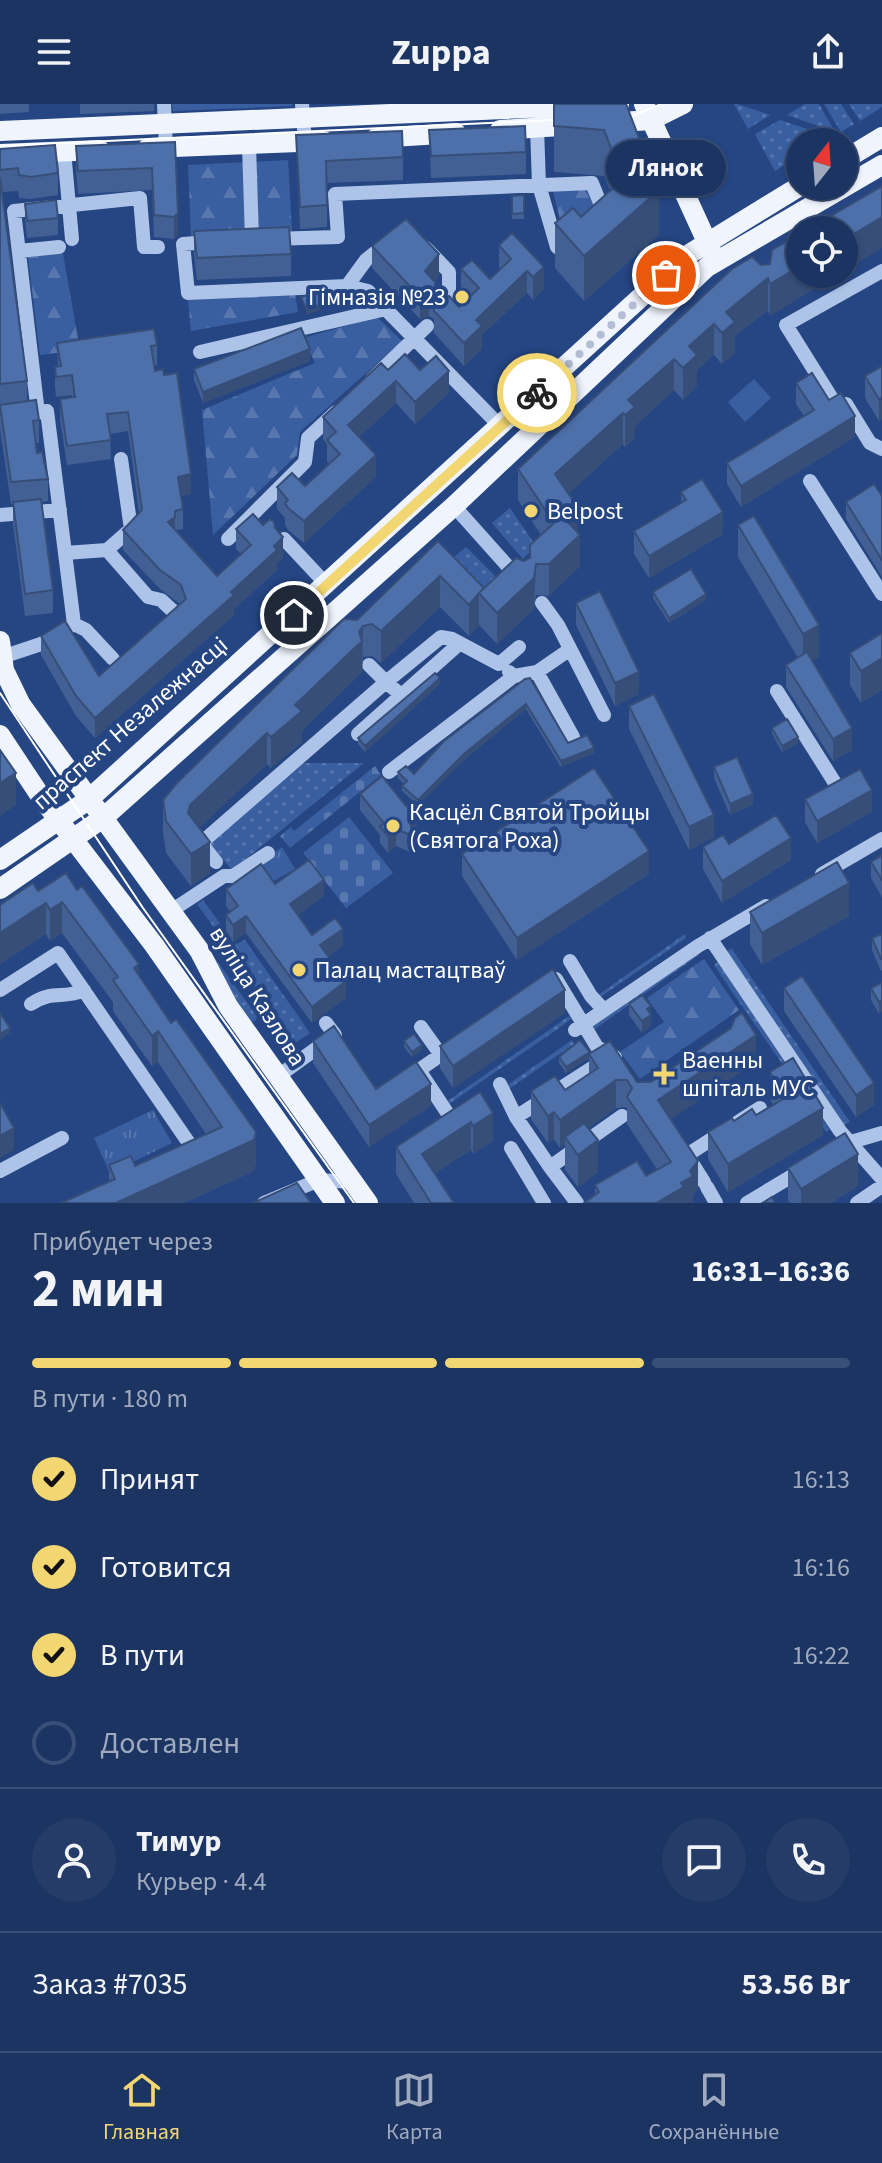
<!DOCTYPE html>
<html lang="ru">
<head>
<meta charset="utf-8">
<style>
	:root { --surface:#1c3462; --page:#253c68; --text:#f1f3f6; --muted:#a0aabe; --line:#3a4f77; --accent:#f1d672 }
	body { margin:0; font-family:"Source Sans 3",sans-serif; background:var(--page); color:var(--text); height:100vh; display:flex; flex-direction:column; font-size:30px; white-space:nowrap }
	* { box-sizing:border-box; margin:0 }
	p { font-size:26px; color:var(--muted) }
	.icon { flex:none; width:44px; height:44px; fill:none; stroke:currentColor; stroke-width:2; stroke-linecap:round; stroke-linejoin:round }
	.map { position:relative; height:1099px; overflow:hidden }
	.panel { display:flex; flex-direction:column; background:var(--surface); flex:1 }
	.panel>* { flex:none }
	.needle { width:52px; rotate:17deg }
	.fabs { position:absolute; left:786px; top:24px; display:grid; gap:16px }
	.fabs a { display:grid; place-items:center; width:72px; height:72px; border-radius:50%; background:var(--surface); box-shadow:0 2px 6px #0004,0 0 0 2px var(--line); font-size:40px }
	.pin { position:absolute; display:grid; place-items:center; width:68px; height:68px; color:#fff; margin:-34px; border:4px solid #fff; border-radius:50%; box-shadow:0 2px 8px #0007 }
	.courier { position:absolute; display:grid; place-items:center; width:80px; height:80px; margin:-40px; border:6px solid #f1d672; border-radius:50%; background:#fff; color:#222; box-shadow:0 2px 10px #0007 }
	.bubble { position:absolute; height:56px; border-radius:28px; background:var(--surface); box-shadow:0 2px 6px #0004,0 0 0 2px var(--line); font-size:26px; font-weight:700; line-height:56px; text-align:center }
	.summary em { font-style:normal; font-weight:700 }
	.summary div { display:flex; flex-direction:column-reverse }
	.summary { display:flex; align-items:center; justify-content:space-between; height:136px; padding:0 32px }
	h1 { font-size:52px; font-weight:700; line-height:60px }
	.bar { display:grid; grid-template-columns:repeat(4,1fr); gap:12px 8px; align-content:center; height:96px; padding:0 32px }
	.bar i { height:10px; border-radius:6px; background:var(--line) }
	.bar .current { background:var(--accent) }
	.bar p { grid-column:span 4 }
	.line { display:flex; align-items:center; gap:20px; padding:0 32px; border-top:2px solid var(--line) }
	.line div { flex:1 }
	.round { display:grid; place-items:center; flex:none; width:84px; height:84px; border-radius:42px; background:var(--page) }
	ol { padding:0 32px; list-style:none }
	li { display:flex; align-items:center; gap:24px; height:88px }
	li p { margin-inline-start:auto }
	li .icon { padding:8px; border-radius:50%; background:var(--accent); color:#111; stroke-width:4 }
	li:last-child { color:var(--muted) }
	li i { width:44px; height:44px; border:4px solid var(--line); border-radius:50% }
	header { display:flex; justify-content:space-between; align-items:center; height:104px; padding:0 32px; background:var(--surface); font-size:36px; font-weight:700 }
	.tabs { display:flex; justify-content:space-around; align-items:center; height:112px; border-top:2px solid var(--line); background:var(--surface); font-size:22px; color:var(--muted) }
	.tabs a { display:grid; justify-items:center; gap:4px }
	.tabs .current { color:var(--accent) }
	.map>svg:first-child { display:block }
</style>
</head>
<body>
<header><svg class="icon" aria-label="menu" viewBox="0 0 24 24"><path d="M4 6h16M4 12h16M4 18h16"/></svg>Zuppa<svg class="icon" aria-label="share" viewBox="0 0 24 24"><path d="M12 15V3M7 8l5-5 5 5M5 13v7h14v-7"/></svg></header>
<div class="map">
<svg width="882" height="1099" viewBox="0 0 882 1099">
	<defs>
		<pattern id="grass-dots" width="8" height="8" patternUnits="userSpaceOnUse" patternTransform="scale(2)"><rect width="8" height="8" fill="#3a5fa0"/><path d="M2 2h.1M6 6h.1" fill="none" stroke="#5877ae" stroke-width="1.8" stroke-linecap="round"/></pattern>
		<pattern id="forest-firs" width="22" height="20" patternUnits="userSpaceOnUse" patternTransform="scale(2)"><rect width="22" height="20" fill="#3a5fa0"/><path d="M5 1l3.5 6h-7zM16 11l3.5 6h-7z" fill="#5877ae"/></pattern>
		<pattern id="cemetery-stones" width="16" height="16" patternUnits="userSpaceOnUse" patternTransform="scale(2)"><rect width="16" height="16" fill="#3a5fa0"/><path d="M2 7V4a2 2 0 0 1 4 0v3zM10 15v-3a2 2 0 0 1 4 0v3z" fill="#5877ae"/></pattern>
		<pattern id="park-tufts" width="24" height="20" patternUnits="userSpaceOnUse" patternTransform="scale(2)"><rect width="24" height="20" fill="#3a5fa0"/><path d="M3 7l-1-3M5 7V3M7 7l1-3M15 17l-1-3M17 17v-4M19 17l1-3" fill="none" stroke="#5877ae"/></pattern>
	</defs>
	<rect width="100%" height="100%" fill="#254683"/>
	<path fill="url(#grass-dots)" d="M734,0H737L770,11L748,25Z
		M805,0H819L835,28L787,11Z
		M824,0H841L854,20L841,28Z
		M849,0H882V3L860,17Z
		M780,16L829,32L820,38H800V51L775,67L755,30Z
		M510,404L536,442L523,455L492,419Z
		M466,443L501,478L482,496L446,460Z
		M304,659H364L232,766L208,739Z
		M203,796L224,825L218,829L197,800Z
		M685,830L686,834L609,887L600,893L598,891Z
		M245,836L310,929L295,939L227,844Z
		M732,845L850,1018L843,1021L726,847Z
		M209,846L257,912L256,916L248,920Z
		M698,848L699,851L592,927L593,919Z
		M718,858L830,1026L826,1028C792,970 751,917 714,861Z
		M569,912L571,915L559,924L449,1000L446,998Z
		M572,936L574,940L506,987V982Z"/>
	<path fill="url(#forest-firs)" d="M288,56L292,127L191,132L188,61Z
		M588,81L601,113L565,136L552,83Z
		M63,150L80,246L40,251L28,153Z
		M295,190L298,208L191,227L188,196Z
		M377,213L402,237L300,328L297,351L213,431L202,306L315,259L303,234Z
		M704,855L739,906L640,975L620,948L664,918L647,894Z"/>
	<path fill="url(#cemetery-stones)" d="M375,662L381,671L290,744L280,732L291,723L294,727Z
		M349,713L393,769L346,804L303,749Z"/>
	<path fill="url(#park-tufts)" d="M172,0H292V2L173,7Z
		M282,743L295,765L270,779L229,792L226,787Z
		M153,1006L172,1039L110,1069L94,1034Z"/>
	<path fill="#3a5fa0" d="M754,275L771,294L745,318L728,298Z"/>
	<g fill="none" stroke-linecap="round" stroke-linejoin="round">
		<path stroke="#adc3e7" stroke-width="14" d="M164,0L166,44
			M302,0L305,38
			M537,24L539,81L557,143L567,140
			M249,41L252,135
			M64,47L72,135
			M270,135L338,133L335,90L592,79L606,114
			M210,138L183,140L188,189L347,182L368,187L501,323
			M426,144L449,168V200L442,207
			M19,147L59,143
			M347,182L366,156L387,139
			M200,248L386,205
			M372,275L427,222
			M846,300L870,339L882,345
			M836,301L786,221L882,167
			M38,309L14,107L140,94L144,143H158
			M0,313L47,307L74,520L41,540L2,553
			M810,377L882,490
			M454,402L520,476
			M0,411L60,406
			M228,435L305,358L308,334L336,308
			M284,435L327,481
			M107,446L131,425L121,355
			M65,449L107,446L148,493L161,496L174,508
			M542,499L558,521L604,611
			M74,520L86,526L113,555
			M369,561L386,578L441,533L452,535L499,560L519,543
			M509,568L514,572L537,568L569,546
			M537,568L573,633
			M777,587L840,687
			M358,630L460,539
			M389,668L514,572
			M216,758L201,739L386,578L401,591
			M822,770L882,735
			M171,807L224,772H233L268,749
			M710,834L840,1027L882,1075
			M570,857L591,892L604,906
			M556,875L597,943L615,953
			M0,886L58,849L193,1045L183,1049
			M31,900C54,885 63,896 84,886
			M421,923L441,951
			M575,926L698,842L766,802
			M277,973L335,931L326,919
			M500,980L516,1013L550,1063L622,1012
			M450,1013L419,966L455,941
			M516,1013L603,957
			M844,1040L882,1029
			M511,1044L544,1099
			M550,1063L577,1099
			M0,1067L62,1034
			M704,1078L687,1051L760,1004
			M707,1083L716,1099
			M264,1099L319,1076L351,1078
			M747,1099L802,1066
			M857,1099L882,1082"/>
		<path stroke="#eff4fd" stroke-width="20" d="M644,0L712,149
			M500,26L651,16L683,0
			M0,27L619,0
			M376,34L456,29
			M148,44L324,37
			M0,50L100,46
			M844,56L882,33
			M0,537L4,566L21,601L199,846L228,902L368,1099
			M0,631L41,693L154,841L335,1099
			M0,756L88,696L686,152L800,82
			M0,785L103,714L454,402L707,163L882,61"/>
		<path stroke="#fff" stroke-width="2" d="M607,14L630,13L661,0
			M0,42L575,15
			M0,589L143,804L354,1099"/>
	</g>
	<path fill="#426093" d="M0,0H29V8L0,10Z
		M80,0H154V7L80,10Z
		M554,0H626L659,131L584,197L555,164V119L581,113L610,87L604,72L554,68Z
		M429,26L526,48V70L431,74Z
		M296,31L403,53V76L327,79V123L300,125Z
		M175,38L178,131L174,135L154,133L152,86L78,90L76,65V42Z
		M0,45L58,69V91L31,95L19,94L18,87L2,88L27,277V298L39,316V339H35L37,349L48,375V397L41,398L53,486V509L25,512L13,420V400H11L0,325Z
		M524,91V115H512V92Z
		M25,100L58,114V131L27,134L25,117Z
		M194,127L291,150V172L197,176L194,150Z
		M512,129L544,185L533,196L527,189L482,231V245L464,262L434,229V215L429,212L420,215L372,164V142L439,172L435,177V192L459,203L468,194L461,188V165L490,175L500,165L499,163V141Z
		M772,146L770,212L768,206L735,232V249L722,260L714,251L697,266V282L683,296L674,286L635,322V334L625,343L623,340L568,390L578,428L580,462L549,492L536,491L534,505L497,540L479,521L469,532L440,503L381,559L372,552L363,553L362,568L302,627V638L271,664L267,660L199,724L210,769L191,782L166,749L163,728V696L357,516L438,437L484,484L530,454L541,431L518,396V365L761,161L770,160Z
		M57,239L157,241V261H154L191,390L181,392L183,405V425L175,426L217,472L241,450L236,445V425L263,421L275,424L283,453L277,459V466L234,505V511L95,634L76,612L41,551V532L99,572L180,500L160,485L123,446V426L139,408L128,327L110,330L111,355L67,361L60,315V295L72,293V291L56,293L55,283V263L58,262Z
		M310,257L203,299L194,276V265Z
		M882,262V315L879,317L865,294V272Z
		M388,266H420L449,289L415,320L396,299L359,333L376,373L304,439L288,426L285,421V414L277,405V383L305,382L329,360L327,358V340L323,335V313Z
		M796,279L829,296L855,333L741,403L727,380V359L804,312L796,300Z
		M681,388L723,430L649,474L634,450V427L681,399Z
		M882,392V473L846,415V398Z
		M738,421L819,553L812,557L852,646L833,657L786,583V561L798,554L738,453Z
		M653,488L706,496L669,519L653,494Z
		M576,499L639,590L615,602L576,521Z
		M882,529V586L861,599L850,581V549Z
		M525,575L568,639L594,649L561,663L526,605L465,655L418,701L402,687V682L404,680L398,674V668L414,670Z
		M440,580L365,648L358,640V634Z
		M629,602L714,733L689,746L629,625Z
		M772,624L798,639L782,648L772,630Z
		M714,663L753,701L730,711L714,674Z
		M360,690L417,725L413,729V749L396,742L388,749L380,739V731L360,706Z
		M805,695L872,708L817,739L805,718Z
		M729,740L791,756L722,799L703,765V743Z
		M462,750L649,770L517,856L462,772Z
		M882,751V793L871,774V758Z
		M275,780L324,792L298,811L312,831L343,842L328,852L346,894L312,919L246,829L233,838L226,827V811L230,807L226,802V785Z
		M77,786L139,871L256,1058L254,1067L184,1099H61L109,1077V1061L135,1062L206,1030L158,958L152,962L113,907V898L62,829L50,837L46,830L0,860V801L38,787Z
		M750,808L849,812L762,861L750,840Z
		M882,830V866L881,867L872,846V834Z
		M881,879L879,910L871,896V884Z
		M784,884L874,1001L856,1013L784,907Z
		M629,900L651,902V922L642,929L629,911Z
		M565,909L453,984L440,964V942Z
		M313,937L376,985L431,1002L369,1043L313,959Z
		M404,937L422,946L412,953L404,943Z
		M590,950L637,978H651L756,958L670,1015L698,1085L693,1091V1099L595,1091V1081L646,1072L657,1065L627,1020V1003L616,1004L588,1024L598,1068L578,1083L565,1066V1040L560,1044L554,1035L548,1039L531,1015V987L565,986L589,970V954L566,969L559,959V953Z
		M770,968L823,1031L728,1088L708,1055V1028L734,1017L756,1011L773,1001L770,995Z
		M480,988L493,1037L473,1050L471,1046L435,1069L454,1099H414L396,1070V1043Z
		M788,1064L858,1082L831,1099H790L788,1096Z"/>
	<path fill="#364e78" d="M659,86V131L584,197V152Z
		M178,109V131L174,135V113Z
		M882,113V144L844,167V136Z
		M439,150V172L425,190V167Z
		M800,162V170H839L770,212V180Z
		M544,163V185L533,196V173Z
		M527,167V189L482,231V245L464,262V239L476,216Z
		M768,174V206L735,232V249L722,260V229L726,208Z
		M429,190V212L420,215V193Z
		M323,200V205L306,211V205Z
		M714,220V251L697,266V282L683,296V264L689,242Z
		M310,245V257L203,299V288Z
		M674,255V286L635,322V334L625,343V311L628,296Z
		M449,267V289L415,320V298Z
		M396,277V299L348,343V321Z
		M882,293V315L879,317V295Z
		M623,309V340L555,402V370Z
		M855,312V333L741,403V382Z
		M376,351V373L304,439V417Z
		M191,370V390L178,393V373Z
		M578,404V433L580,431V462L549,492V460L564,414Z
		M723,408V430L649,474V452Z
		M175,413V433L168,418Z
		M283,433V453L277,459V466L234,505V511L95,634V614L231,488Z
		M536,460L534,505L497,540V509Z
		M440,472V503L381,559V527Z
		M479,489V521L469,532V501Z
		M706,490V496L669,519V514Z
		M819,521V553L803,562V530Z
		M363,522L362,568L302,627V638L271,664V633L295,601L359,528Z
		M882,554V586L861,599V567Z
		M639,568V590L615,602V579Z
		M440,574V580L365,648V642Z
		M526,600V605L465,655L418,701V696L465,649Z
		M852,624V646L833,657V635Z
		M267,629V660L190,733L188,709L190,701Z
		M798,633V639L782,648V642Z
		M594,644V649L561,663V657Z
		M16,669V701L0,712V679Z
		M872,686V708L817,739V717Z
		M753,690V701L730,711V700Z
		M417,709V725L409,731V714Z
		M714,711V733L689,746V723Z
		M396,725V742L388,749V732Z
		M791,734V756L722,799V777Z
		M210,738V769L191,782V750Z
		M649,747V770L517,856V834Z
		M324,776V792L290,817V800Z
		M849,779V812L762,861V829Z
		M62,798V829L50,837V806Z
		M46,799V830L0,860V829Z
		M246,812V829L233,838V821Z
		M343,825V842L320,858V841Z
		M139,860V891L134,864Z
		M346,877V894L312,919V903Z
		M565,886V909L453,984V962Z
		M882,897V908L879,910V898Z
		M651,902V922L642,929V917L647,905Z
		M10,924V929L0,936V930Z
		M158,927V958L152,962V932Z
		M756,931V958L658,1024V996Z
		M422,941V946L412,953V948Z
		M590,948L589,954L566,969V963Z
		M616,976V1004L568,1038L565,1033V1040L560,1044V1016Z
		M874,979V1001L856,1013V991Z
		M431,980V1002L369,1043V1021Z
		M823,1004V1031L728,1088V1060Z
		M554,1008V1035L548,1039V1012Z
		M493,1009V1037L473,1050V1022Z
		M471,1018V1046L422,1078V1050Z
		M14,1024V1046L0,1054V1032Z
		M256,1028V1058L254,1067L184,1099H116Z
		M598,1036V1068L578,1083V1051Z
		M858,1050V1082L831,1099H801V1085Z
		M698,1057V1085L693,1091V1099H656L681,1079Z"/>
	<path fill="#4d70ab" stroke="#364e78" stroke-width="2" d="M554,0H626L659,86L584,152L555,119L573,104L581,113L623,75L604,26L554,22Z
		M525,22L526,48L431,52L429,26Z
		M402,27L403,53L326,57L327,101L300,103L296,31Z
		M175,38L178,109L174,113L154,111L152,64L78,67L76,42Z
		M55,41L58,69L31,73L19,71L18,64L0,66V45Z
		M0,74L27,277L0,280Z
		M882,82V113L844,136V126H807Z
		M524,91V109L512,110V92Z
		M56,96L58,114L27,117L25,100Z
		M406,115L439,150L425,167L435,178L434,191L440,195L449,192L459,203L479,184L461,165L472,156L490,175L511,155L499,141L512,129L544,163L533,173L527,167L476,216L482,222L464,239L434,207L435,194L429,190L420,193L372,142Z
		M289,123L291,150L197,154L194,127Z
		M800,130V162L770,180L768,174L726,208L735,218L722,229L714,220L689,242L697,251L683,264L674,255L628,296L635,303L625,311L623,309L555,370L578,404L564,414L580,431L549,460H536L534,474L497,509L479,489L469,501L440,472L381,527L372,520L363,522L359,528L362,537L295,601L302,607L271,633L267,629L190,701L188,709L210,738L191,750L166,717L163,696L176,680L344,515L357,516L438,437L484,484L480,488L516,454L524,457L530,454V441L554,419L518,365L732,165L752,153L761,161L770,160L772,146Z
		M319,188L323,200L306,205L301,193Z
		M301,224L310,245L203,288L194,265Z
		M154,225L157,241L151,242L155,267L163,265L164,271L177,269L191,370L178,373L183,405L175,407V413L168,418L217,472L251,441L236,425L253,410L263,421L270,415L274,418L275,424L283,433L274,442L277,446L231,488L234,491L95,614L76,592L41,532L65,517L99,572L186,495L181,481L160,466L123,426L142,406L128,308L107,310L111,336L67,342L60,295L75,293L72,271L56,273L55,263L61,262L57,239Z
		M405,250L420,266L436,252L449,267L415,298L396,277L348,321L376,351L304,417L288,404L285,399L288,396L277,383L292,369L305,382L340,350L327,336L336,328L323,313L381,259L388,266Z
		M882,262V293L879,295L865,272Z
		M812,269L829,296L841,289L855,312L741,382L727,359L814,306L796,279Z
		M36,296L39,316L33,317L37,349L42,348L48,375L11,378L0,301Z
		M702,375L723,408L649,452L634,427L686,396L681,388Z
		M874,380L882,392V456L846,398Z
		M41,395L53,486L25,490L13,398Z
		M754,412L819,521L803,530L738,421Z
		M691,465L706,490L669,514L653,488Z
		M600,487L639,568L615,579L576,499Z
		M882,529V554L861,567L850,549Z
		M807,548L852,624L833,635L786,561Z
		M435,569L440,574L365,642L358,634Z
		M530,574L568,639L587,631L594,644L561,657L526,600L465,649L418,696L402,682L407,677L398,668L406,662L414,670L444,637L525,575Z
		M654,590L714,711L689,723L629,602Z
		M787,615L798,633L782,642L772,624Z
		M0,646L16,669L0,679Z
		M737,653L753,690L730,700L714,663Z
		M594,664L649,747L517,834L462,750Z
		M860,665L872,686L817,717L805,695Z
		M382,672L406,702L409,699L417,709L409,714L413,732L396,725L388,732L380,722L384,719L360,690Z
		M776,711L791,734L722,777L703,743L723,731L729,740Z
		M882,751V776L871,758Z
		M309,756L324,776L290,800L312,831L335,814L343,825L320,841L346,877L312,903L246,812L233,821L226,811L238,802L226,785L261,760L275,780Z
		M837,758L849,779L762,829L750,808Z
		M66,769L77,786L82,782L139,860L134,864L171,919L176,915L256,1028L254,1036L116,1099H61L115,1075L109,1061L131,1052L135,1062L222,1023L158,927L152,932L113,876L118,873L62,798L50,806L46,799L0,829V801L33,779L38,787Z
		M882,830V855H881L872,834Z
		M553,865L565,886L453,962L440,942Z
		M802,872L874,979L856,991L784,884Z
		M881,879L882,881V897L879,898L871,884Z
		M642,891L651,902L647,905L651,911L642,917L629,900Z
		M0,909L10,924L0,930Z
		M742,909L756,931L658,996L698,1057L690,1067L693,1072L681,1079L684,1083L656,1099H584L599,1088L595,1081L637,1057L646,1072L671,1058L627,993L632,984L627,976H616L560,1016L554,1008L548,1012L531,987L555,972L565,986L598,964L589,950L610,937L637,978H651L731,924L735,914Z
		M334,922L376,985L416,958L431,980L369,1021L313,937Z
		M414,930L422,941L412,948L404,937Z
		M580,936L590,948L566,963L559,953Z
		M793,954L823,1004L728,1060L708,1028L732,1014L734,1017L752,1005L756,1011L785,994L770,968Z
		M480,988L493,1009L473,1022L471,1018L422,1050L454,1099H431L396,1043Z
		M0,999L14,1024L0,1032Z
		M584,1019L598,1036L578,1051L565,1033Z
		M845,1029L858,1050L801,1085L788,1064Z
		M297,1079L311,1099H253Z
		M772,1093L775,1099H763Z"/>
	<g fill="none" stroke-linecap="round" stroke-linejoin="round">
		<path stroke="#b3bed4" stroke-width="8" stroke-dasharray="0 14.4" d="M537,289L666,171"/>
		<path stroke="#f1d672" stroke-width="10" d="M294,511L537,289"/>
	</g>
	<g fill="#f1d672" stroke="#254683" stroke-width="3">
		<circle cx="462" cy="193" r="8"/>
		<circle cx="531" cy="407" r="8"/>
		<circle cx="393" cy="722" r="8"/>
		<circle cx="299" cy="866" r="8"/>
		<path d="M660 958h8v8h8v8h-8v8h-8v-8h-8v-8h8z"/>
	</g>
	<g text-anchor="middle" stroke-width="8" stroke-linejoin="round" paint-order="stroke">
		<g font-size="24" fill="#fff" stroke="#254683" text-anchor="start">
			<text x="446" y="201" text-anchor="end">Гімназія №23</text>
			<text x="547" y="415">Belpost</text>
			<text x="409" y="716">Касцёл Святой Тройцы<tspan x="409" dy="28">(Святога Роха)</tspan></text>
			<text x="315" y="874">Палац мастацтваў</text>
			<text x="682" y="964">Ваенны<tspan x="682" dy="28">шпіталь МУС</tspan></text>
		</g>
		<g font-size="24" fill="#fff" stroke="#254683">
			<text transform="translate(130 619) rotate(-41)" y="8">праспект Незалежнасці</text>
			<text transform="translate(258 892) rotate(58)" y="8">вуліца Казлова</text>
		</g>
	</g>
</svg>
<div class="fabs">
<a><svg class="needle" viewBox="-14 -14 28 28"><path d="M0-13l5 13h-10z" fill="#e53935"/><path d="M0 13l5-13h-10z" fill="#a0aabe"/></svg></a>
<a><svg class="icon" aria-label="locate" viewBox="0 0 24 24"><circle cx="12" cy="12" r="6"/><path d="M12 2v4M12 18v4M2 12h4M18 12h4"/></svg></a>
</div>
<div class="pin" style="left:666px;top:171px;background:#ea580c"><svg class="icon" aria-label="bag" viewBox="0 0 24 24"><path d="M5 8h14l-1 12H6zM9 8a3 3 0 0 1 6 0"/></svg></div>
<div class="pin" style="left:294px;top:511px;background:#1f2937"><svg class="icon" aria-label="home" viewBox="0 0 24 24"><path d="M3 11l9-7 9 7M6 9v11h12V9"/></svg></div>
<div class="courier" style="left:537px;top:289px"><svg class="icon" aria-label="bike" viewBox="0 0 24 24"><circle cx="6" cy="16" r="4"/><circle cx="18" cy="16" r="4"/><path d="M6 16l4-8h5l3 8M10 8l3 8H6M13 5h3"/></svg></div>
<div class="bubble" style="left:606px;top:36px;width:120px">Лянок</div>
</div>
<section class="panel">
<div class="summary"><div><h1>2 мин</h1><p>Прибудет через</p></div><em>16:31–16:36</em></div>
<div class="bar"><i class="current"></i><i class="current"></i><i class="current"></i><i></i><p>В пути · 180 m</p></div>
<ol>
<li><svg class="icon" aria-label="check" viewBox="0 0 24 24"><path d="M5 12l5 5 9-10"/></svg>Принят<p>16:13</p></li>
<li><svg class="icon" aria-label="check" viewBox="0 0 24 24"><path d="M5 12l5 5 9-10"/></svg>Готовится<p>16:16</p></li>
<li><svg class="icon" aria-label="check" viewBox="0 0 24 24"><path d="M5 12l5 5 9-10"/></svg>В пути<p>16:22</p></li>
<li><i></i>Доставлен</li>
</ol>
<div class="line" style="height:144px"><a class="round"><svg class="icon" aria-label="person" viewBox="0 0 24 24"><circle cx="12" cy="8" r="4"/><path d="M4 21q1-7 8-7t8 7"/></svg></a><div><b>Тимур</b><p>Курьер · 4.4</p></div><a class="round"><svg class="icon" aria-label="chat" viewBox="0 0 24 24"><path d="M4 5h16v11H9l-5 4z"/></svg></a><a class="round"><svg class="icon" aria-label="phone" viewBox="0 0 24 24"><path d="M5 4h4l2 5-3 2q2 4 5 5l2-3 5 2v4C11 20 4 13 5 4z"/></svg></a></div>
<div class="line" style="height:104px"><div>Заказ #7035</div><b>53.56 Br</b></div>
</section>
<nav class="tabs">
<a class="current"><svg class="icon" aria-label="home" viewBox="0 0 24 24"><path d="M3 11l9-7 9 7M6 9v11h12V9"/></svg>Главная</a>
<a><svg class="icon" aria-label="map" viewBox="0 0 24 24"><path d="M3 6l6-2 6 2 6-2v14l-6 2-6-2-6 2zM9 4v14M15 6v14"/></svg>Карта</a>
<a><svg class="icon" aria-label="saved" viewBox="0 0 24 24"><path d="M7 4h10v16l-5-4-5 4z"/></svg>Сохранённые</a>
</nav>
</body>
</html>
